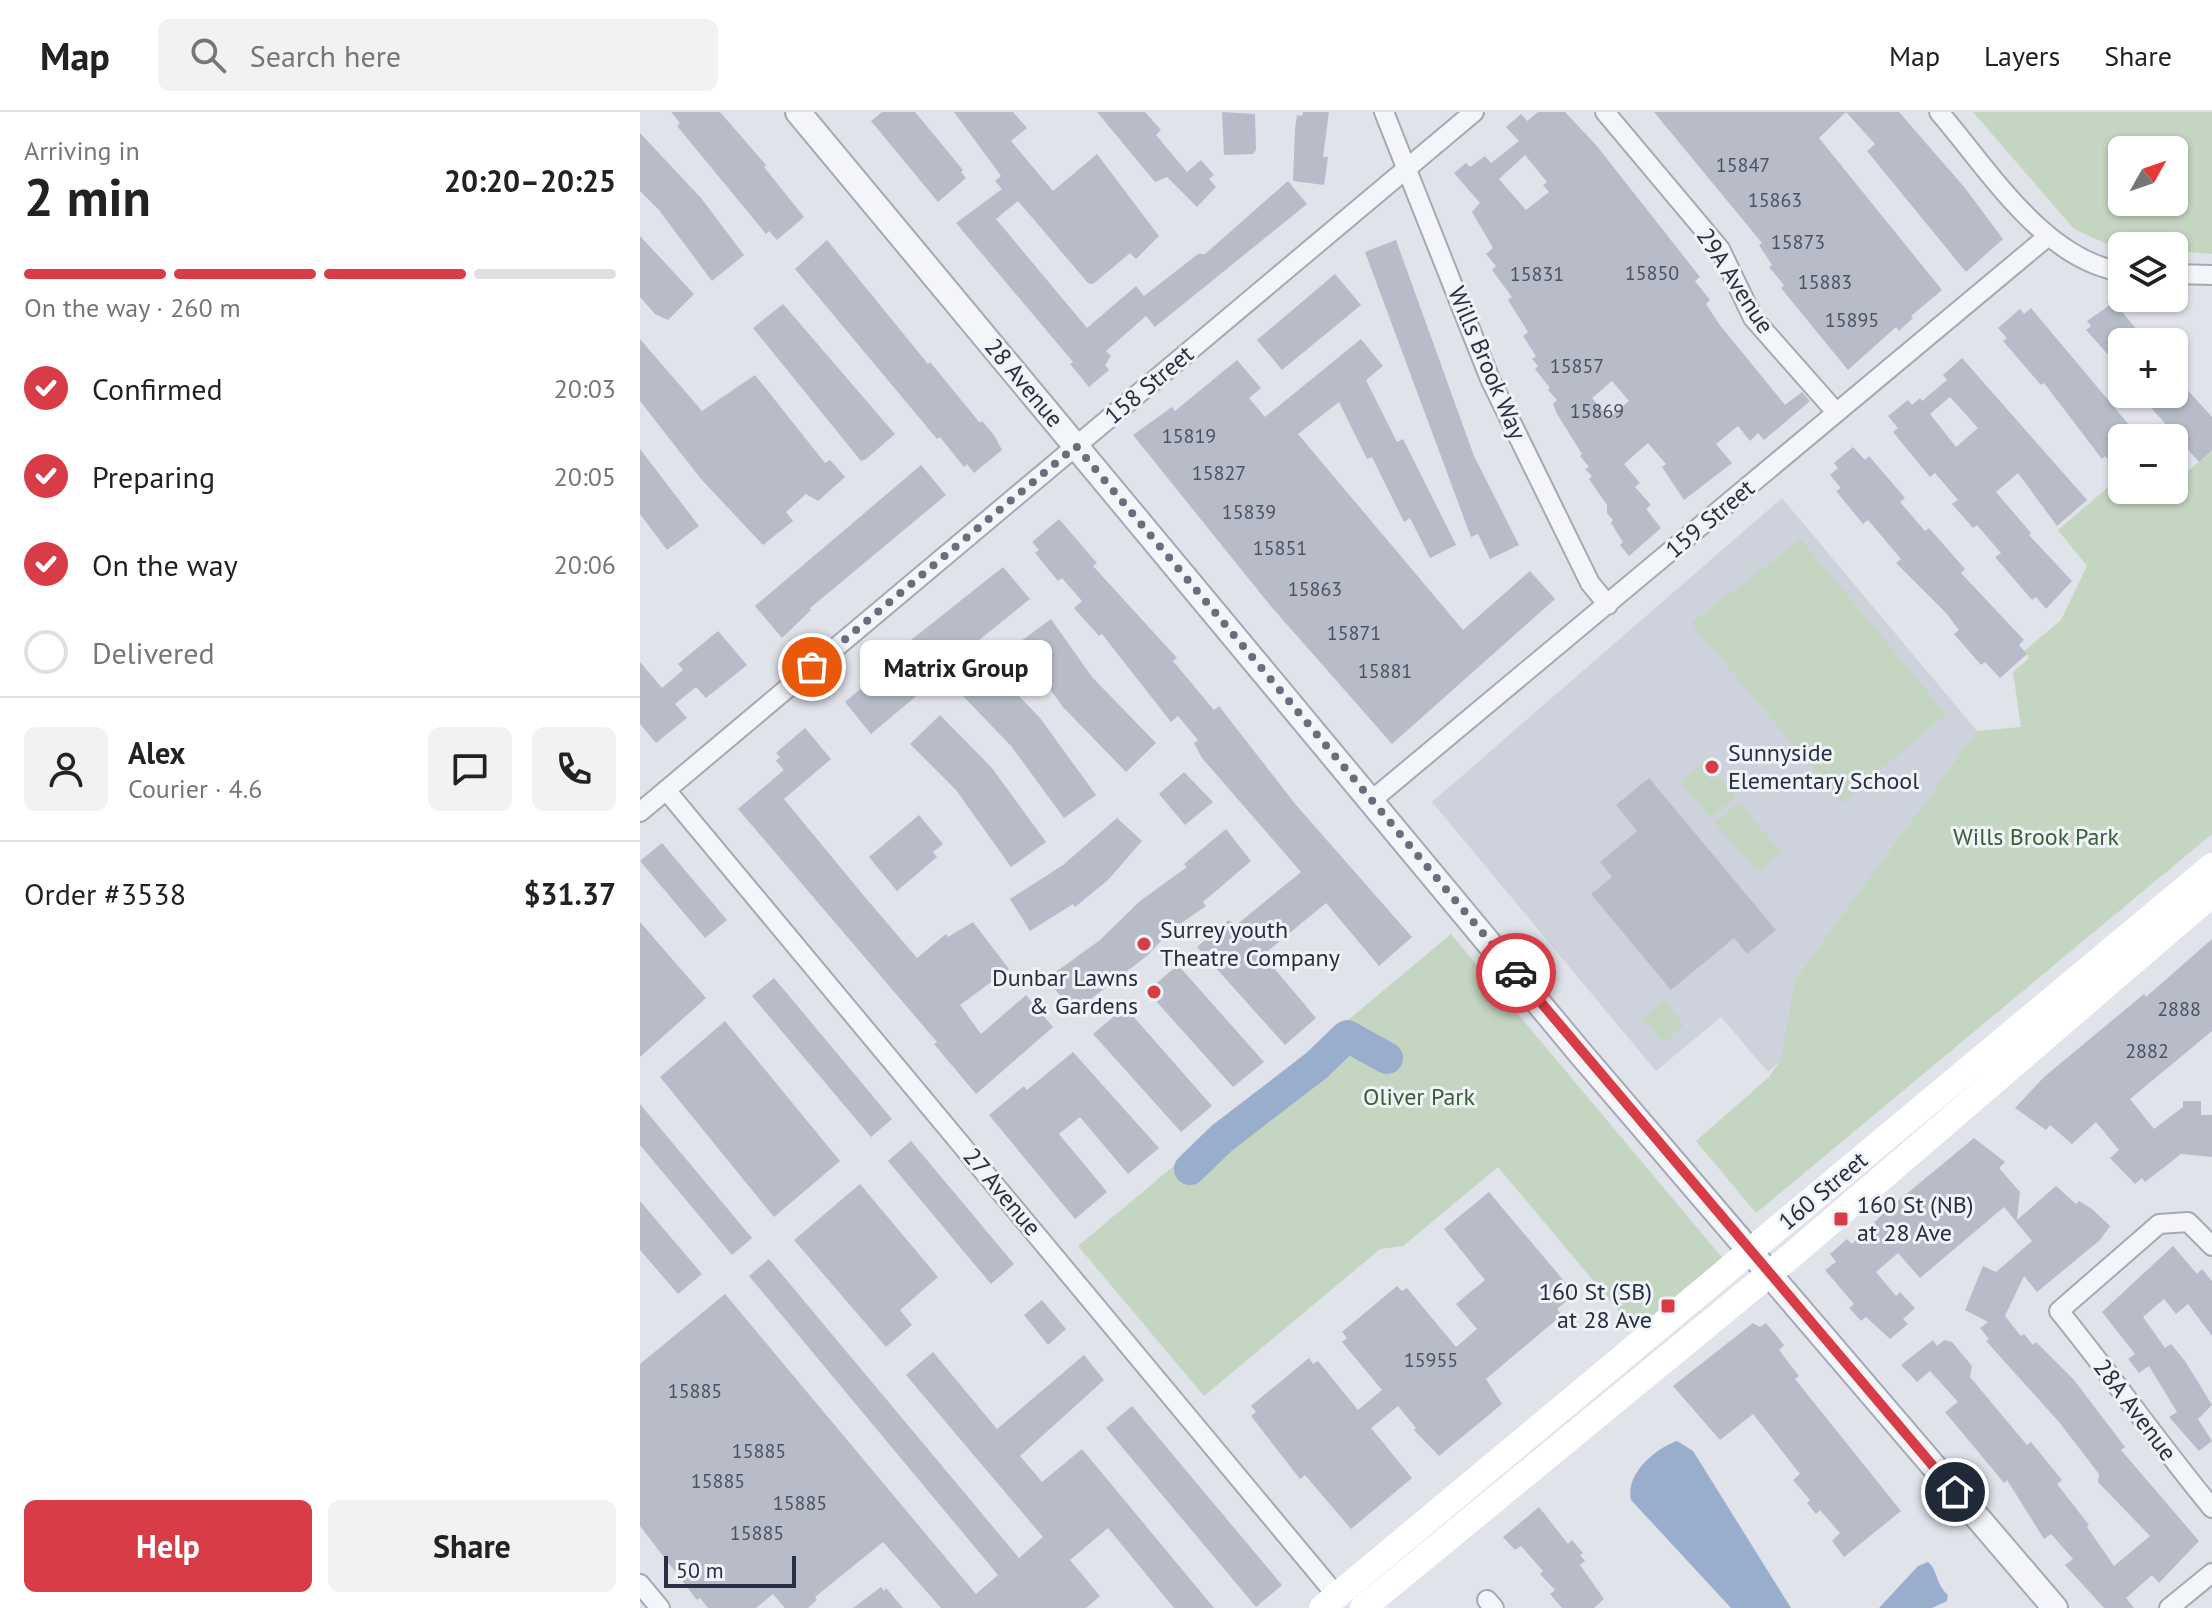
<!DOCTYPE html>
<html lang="en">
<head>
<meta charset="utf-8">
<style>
	:root { --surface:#fff; --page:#f2f2f2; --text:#222; --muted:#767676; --line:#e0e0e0; --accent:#d83c46 }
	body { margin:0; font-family:"PT Sans",sans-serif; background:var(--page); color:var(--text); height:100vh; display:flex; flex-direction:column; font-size:30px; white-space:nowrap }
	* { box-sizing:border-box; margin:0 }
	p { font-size:26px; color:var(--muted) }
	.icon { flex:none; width:44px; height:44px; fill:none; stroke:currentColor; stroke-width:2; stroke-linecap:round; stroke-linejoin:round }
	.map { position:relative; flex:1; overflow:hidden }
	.panel { display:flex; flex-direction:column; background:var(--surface); width:640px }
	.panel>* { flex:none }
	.needle { width:52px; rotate:50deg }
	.tools { position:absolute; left:1468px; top:24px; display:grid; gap:16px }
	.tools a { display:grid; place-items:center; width:80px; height:80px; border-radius:12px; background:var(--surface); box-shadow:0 2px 6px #0004; font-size:40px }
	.scale { position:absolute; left:24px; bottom:20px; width:132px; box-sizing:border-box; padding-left:8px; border:4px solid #282f43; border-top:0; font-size:22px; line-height:28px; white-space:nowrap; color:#282f43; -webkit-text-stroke:6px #f0f3f8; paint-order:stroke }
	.pin { position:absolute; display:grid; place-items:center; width:68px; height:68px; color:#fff; margin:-34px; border:4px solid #fff; border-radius:50%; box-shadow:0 2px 8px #0007 }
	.courier { position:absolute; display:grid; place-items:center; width:80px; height:80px; margin:-40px; border:6px solid #d83c46; border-radius:50%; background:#fff; color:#222; box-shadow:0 2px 10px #0007 }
	.bubble { position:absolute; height:56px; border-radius:12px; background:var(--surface); box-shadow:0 2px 6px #0004; font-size:26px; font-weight:600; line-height:56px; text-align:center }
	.head em { font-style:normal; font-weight:600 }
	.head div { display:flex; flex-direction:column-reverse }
	.head { display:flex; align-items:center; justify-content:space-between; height:136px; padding:0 24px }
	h1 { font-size:52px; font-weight:600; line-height:60px }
	.bar { display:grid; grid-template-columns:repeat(4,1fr); gap:12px 8px; align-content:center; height:96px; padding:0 24px }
	.bar i { height:10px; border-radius:6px; background:var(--line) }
	.bar .active { background:var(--accent) }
	.bar p { grid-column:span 4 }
	.line { display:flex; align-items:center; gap:20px; padding:0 24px; border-top:2px solid var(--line) }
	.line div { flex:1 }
	.round { display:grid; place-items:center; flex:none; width:84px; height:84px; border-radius:12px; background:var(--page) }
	ol { padding:0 24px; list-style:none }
	li { display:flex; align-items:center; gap:24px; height:88px }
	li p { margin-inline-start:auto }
	li .icon { padding:8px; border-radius:50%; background:var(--accent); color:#fff; stroke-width:4 }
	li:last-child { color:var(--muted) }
	li i { width:44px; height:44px; border:4px solid var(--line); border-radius:50% }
	.button { display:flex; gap:16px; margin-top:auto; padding:16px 24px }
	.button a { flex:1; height:92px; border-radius:12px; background:var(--accent); color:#fff; font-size:32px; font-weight:600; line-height:92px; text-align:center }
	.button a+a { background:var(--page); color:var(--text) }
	header { display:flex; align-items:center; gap:48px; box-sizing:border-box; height:112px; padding:0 40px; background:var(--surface); border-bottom:2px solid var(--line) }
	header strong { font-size:38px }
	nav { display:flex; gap:44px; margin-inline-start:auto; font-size:28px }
	.search { width:560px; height:72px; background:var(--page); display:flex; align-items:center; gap:20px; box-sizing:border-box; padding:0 28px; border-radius:12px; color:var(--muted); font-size:30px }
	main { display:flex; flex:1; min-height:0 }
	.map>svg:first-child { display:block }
</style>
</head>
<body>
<header>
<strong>Map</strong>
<div class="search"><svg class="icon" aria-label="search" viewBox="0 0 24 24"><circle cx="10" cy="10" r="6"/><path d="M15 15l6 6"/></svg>Search here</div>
<nav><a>Map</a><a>Layers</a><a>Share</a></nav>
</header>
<main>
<section class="panel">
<div class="head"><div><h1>2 min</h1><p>Arriving in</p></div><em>20:20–20:25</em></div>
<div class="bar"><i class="active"></i><i class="active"></i><i class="active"></i><i></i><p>On the way · 260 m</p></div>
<ol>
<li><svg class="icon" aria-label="check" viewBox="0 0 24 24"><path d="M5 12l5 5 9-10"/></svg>Confirmed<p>20:03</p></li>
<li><svg class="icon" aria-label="check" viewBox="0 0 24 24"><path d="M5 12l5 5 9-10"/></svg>Preparing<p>20:05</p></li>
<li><svg class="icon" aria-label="check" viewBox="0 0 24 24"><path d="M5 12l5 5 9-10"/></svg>On the way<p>20:06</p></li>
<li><i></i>Delivered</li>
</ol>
<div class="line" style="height:144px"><a class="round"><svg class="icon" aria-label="person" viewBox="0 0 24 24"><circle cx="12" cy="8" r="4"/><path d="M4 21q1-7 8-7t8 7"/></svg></a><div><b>Alex</b><p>Courier · 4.6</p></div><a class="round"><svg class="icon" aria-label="chat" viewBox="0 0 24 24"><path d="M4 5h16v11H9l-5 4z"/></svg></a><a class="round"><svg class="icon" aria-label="phone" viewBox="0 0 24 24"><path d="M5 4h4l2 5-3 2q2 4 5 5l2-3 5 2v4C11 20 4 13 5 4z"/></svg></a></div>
<div class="line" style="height:104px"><div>Order #3538</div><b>$31.37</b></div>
<div class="button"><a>Help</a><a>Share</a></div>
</section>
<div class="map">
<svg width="1572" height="1496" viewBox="0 0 1572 1496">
	<rect width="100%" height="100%" fill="#e0e3ea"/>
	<path fill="#ced2dd" d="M1142,386L1337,619L1155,867L1142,947L1128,960L1081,905L1016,959L792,690Z"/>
	<path fill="#c4d5c1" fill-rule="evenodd" d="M1333,0H1572V142L1534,139V134L1475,136L1434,117ZM1482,38H1534V90H1482Z
		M1572,340V722L1116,1101L1056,1029L1129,965L1141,947L1155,867L1337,619L1381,615L1373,560L1389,546L1384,539L1421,508L1447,454L1418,418L1479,366H1482V378H1534V365H1540Z
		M1161,427L1306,602L1202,691L1051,511Z
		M1065,648L1096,685L1071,706L1040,669Z
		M1099,691L1141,740L1117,760L1075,711Z
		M811,822L1084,1148L997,1221L858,1055L763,1134L740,1137L564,1284L438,1134Z
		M1023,888L1044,913L1024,931L1002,906Z"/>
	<path fill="#99aecd" d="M1037,1329L1053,1339L1151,1496H1091L991,1388C985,1363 1014,1337 1037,1329Z
		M1288,1450C1298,1458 1295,1471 1308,1483L1307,1489L1292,1496H1239L1278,1454Z"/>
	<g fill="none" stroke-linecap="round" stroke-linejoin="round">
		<path stroke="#99aecd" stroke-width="32" d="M550,1057L582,1026L677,953L707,924L747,946"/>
	</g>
	<path fill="#b7bcc8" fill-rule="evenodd" d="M31,0H80L126,53L124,55L164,105L137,128L129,119L126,122L37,14L40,11Z
		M242,0H275L323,58L321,60L326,66L298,90L231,9Z
		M314,0H373L387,16L371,29L413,79L457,42L519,124L496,147L490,141L453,172L448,171L378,89L356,107L447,216L496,174L504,184L558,142H565L648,69L667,92L515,215L506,204L466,239L471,244L465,253L469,258L449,275L430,252L433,250L316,111L362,77L355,69L361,64Z
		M457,0H505L521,18L516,23L547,60L561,48L574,63L569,67L576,75L557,95L527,65L515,70Z
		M582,0L615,2L616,38L613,42L584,43Z
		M663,0H689L683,45H688L684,73L653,69L655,17L657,3L662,4Z
		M898,0H925L956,33L1060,165L1055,169L1070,188L1066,192L1079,212L1145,293L1162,280L1170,289L1124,328L1118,321L1110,329L1098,314L1076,332L1092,351L1044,388L1022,355L1026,352L1008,331L984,352L1000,371L995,375L1011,393L1006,397L1021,416L989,444L980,433L983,430L971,411L973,408L967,401V393L949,367L952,364L945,357L949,355L940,344L942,342L917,302L913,292L917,288L908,278L910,276L895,257L898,254L892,247L896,244L883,224L888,220L868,188L872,185L852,158L856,154L846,142L853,136L832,100L840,91L814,61L826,51L830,55L845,44L851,51L879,29L866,15L881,2L887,9ZM885,43L907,70L903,73L909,80L886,98L859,67ZM972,269L989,289L969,306L952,286Z
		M1014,0H1206L1179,26L1302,178L1271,204L1273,206L1259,219L1256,215L1208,258L1141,176L1144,173L1129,155L1132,153L1119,133L1122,131Z
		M1206,0H1259L1325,76L1363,127L1326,160L1227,39L1235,32Z
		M0,21L61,86L104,143L72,169L19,98L0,79Z
		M0,124L54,182L28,208L15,202L0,185Z
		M187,128L288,252L290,250L340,311L342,309L354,323L362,338L334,361L327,352L324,355L300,325L297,327L155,157Z
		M756,128L834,344L879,433L850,447L838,422L831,425L725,140Z
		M695,162L721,193L642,258L617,228Z
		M1474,190L1507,230H1482V258L1446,218L1451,214L1447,209Z
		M143,192L255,322L226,347L221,349L113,216Z
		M1391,196L1500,326H1482V364L1465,344L1462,347L1404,271L1401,273L1363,229L1367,226L1358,216L1380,197L1384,202Z
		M0,227L62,299L115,263L185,351L190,348L205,365L178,389L166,382L146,400L153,409L123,433L61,367L0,289Z
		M721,227L743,254L726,268L757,330L763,327L816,433L790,446L770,406L764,410L732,345L727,347L699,290L658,322L823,518L890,459L915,487L752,632L629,492L493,323L532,295L535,299L597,248L621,276L609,286L625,305Z
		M1322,246L1447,388L1417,414L1378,361L1356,380L1391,421L1389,423L1432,469L1406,497L1396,485L1392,488L1355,445L1361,441L1337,413L1333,416L1312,392L1318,388L1295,361L1290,365L1253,320L1258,316L1248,304L1268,288L1272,293L1280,286L1282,289L1307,268L1303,263ZM1310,285L1338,316L1316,335L1290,302Z
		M1534,263L1572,305V339L1559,350L1499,282H1534Z
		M1213,335L1225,348L1229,344L1265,386L1260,390L1285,419L1289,416L1325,457L1321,461L1384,528L1379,533L1387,542L1360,566L1345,550L1341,553L1314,522L1319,518L1306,501L1256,451L1261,447L1228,408L1223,412L1196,379L1201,376L1190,363L1198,356L1194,351Z
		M0,337L59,414L27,438L0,402Z
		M281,353L306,383L169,497H172L142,526L115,494Z
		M419,407L457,451L453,454L537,546L533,549L574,598L579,594L656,693L772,825L739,854L686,791L623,843L676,906L645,933L557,835L589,808L595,814L661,760L562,646L554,631L558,628L538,604L531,610L462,522L459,524L434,496L442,489L422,466L418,469L395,441L399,438L392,430Z
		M363,455L390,487L283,573L286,576L231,622L205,590L264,540L261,536Z
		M411,507L452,565L516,631L486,660L423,595L377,532Z
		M78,519L107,553L66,586L56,575L35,592L47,606L16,631L0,612V550L22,576L43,558L38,552Z
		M351,555L400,606L456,683L424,706L371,634L322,583Z
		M300,603L352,656L406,730L371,755L316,678L270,632Z
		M165,616L191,647L144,687L224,784L277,846L306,822L308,825L333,810L369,857L320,893L341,922L386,883L413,915L336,982L294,932L297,930L98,697L144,658L136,649L140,645L136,641Z
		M544,660L573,690L545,713L519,682Z
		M1009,666L1136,818L1107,842L1094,826L1031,878L951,782L972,765L960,750L997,719L976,693Z
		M279,703L303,732L293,740L297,745L257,779L229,745Z
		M477,706L502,729L468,768L435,795L433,792L390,819L370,787L423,753Z
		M586,717L611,749L563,790L566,794L531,818L508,843L434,900L406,867L460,828L500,789L547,755L544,752Z
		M22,731L87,808L65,826L0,749Z
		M0,810L66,886L0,945Z
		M1572,827V919L1490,987L1514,1017L1543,995V989H1561V1003H1572V1045L1541,1042L1505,1070L1502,1066L1495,1072L1470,1046L1479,1038L1456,1010L1432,1032L1410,1013L1406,1018L1375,996L1404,965L1504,882L1506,885Z
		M538,853L624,950L593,975L507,879Z
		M134,866L252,1007L231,1025L112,884Z
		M485,895L572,994L541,1020L453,922Z
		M85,909L200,1049L134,1105L20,965Z
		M433,940L519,1036L488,1062L440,1005L419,1022L467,1080L435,1107L349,1003L384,974L387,978Z
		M0,992L112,1126L92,1143L0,1033Z
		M1334,1026L1365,1050L1359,1056L1380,1080L1377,1108L1416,1074L1436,1092L1439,1089L1452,1097L1470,1114L1460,1128L1397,1180L1384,1164L1365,1204L1381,1224L1384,1222L1393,1233L1396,1230L1434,1268L1485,1335L1481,1338L1559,1429L1519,1471L1512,1463L1486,1486L1494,1496H1464L1425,1453L1433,1447L1411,1422L1404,1427L1367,1368L1364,1371L1305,1300L1318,1290L1290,1259L1277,1270L1261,1253L1293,1228L1297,1234L1304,1228L1312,1230L1332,1254L1330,1265L1387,1333L1391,1330L1422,1368L1417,1372L1449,1413L1447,1415L1474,1454L1510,1424L1458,1370L1459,1362L1419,1310L1346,1229L1349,1227L1340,1216L1348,1210L1325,1198L1343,1154L1356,1160L1392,1129L1364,1095L1280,1166L1258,1141L1236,1160L1256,1184L1260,1180L1275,1196L1263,1207L1268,1212L1250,1227L1226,1205L1221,1209L1209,1196L1214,1192L1185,1158L1196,1150L1190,1142L1207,1127L1212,1132L1247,1098Z
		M271,1029L374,1152L351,1172L248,1049Z
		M220,1072L298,1165L260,1198L272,1213L246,1235L154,1128Z
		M849,1080L935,1182L917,1197L922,1203L846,1267L862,1292L799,1344L774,1318L776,1316L758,1294L731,1316L772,1366L711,1417L665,1363L660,1367L611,1304L616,1300L611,1294L669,1246L673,1252L678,1249L718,1298L742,1278L702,1230L707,1226L702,1220L757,1174L762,1179L767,1176L816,1235L837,1217L816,1192L845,1168L804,1117Z
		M0,1089L62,1162L38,1182L0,1138Z
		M1533,1134L1557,1162L1562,1157L1572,1169V1224L1548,1192L1536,1202L1524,1187L1503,1205L1525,1236L1531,1232L1545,1249L1572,1293L1558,1307L1572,1329L1559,1339L1529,1305L1537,1300L1509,1254L1499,1261L1488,1247L1495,1242L1462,1200Z
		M129,1147L379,1446L403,1425L266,1263L293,1240L357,1317L444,1243L464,1268L380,1344L402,1370L442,1337L574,1496H534L468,1416L430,1448L460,1484L446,1496H301L243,1430L175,1485L177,1488L168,1496H145L133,1482L116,1496H68L60,1486L57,1488L0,1414V1252L85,1182L336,1482L358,1463L109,1164Z
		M402,1188L426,1217L408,1233L384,1203Z
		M1113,1211L1120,1215L1126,1211L1144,1233L1139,1238L1159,1264L1155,1267L1261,1399L1204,1445L1192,1429L1200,1421L1180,1398L1176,1402L1167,1391L1170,1388L1153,1368L1160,1362L1113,1302L1080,1328L1033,1274Z
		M492,1294L642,1473L616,1495L466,1316Z
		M899,1395L928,1432L932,1428L943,1441L940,1443L945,1449L940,1453L964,1487L954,1496H922L910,1482L915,1478L900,1462L903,1459L881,1434L875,1438L863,1425Z
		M241,1475L244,1479L246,1476L263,1496H213Z"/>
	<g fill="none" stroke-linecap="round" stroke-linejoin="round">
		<g stroke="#a5a9b5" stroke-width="22">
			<path id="minor" d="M744,0L850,267L950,471L968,493
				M965,0L1080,137L1113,206L1196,300
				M1299,0C1349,58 1403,147 1482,160
				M1534,162L1572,163
				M26,678L697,1484
				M732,688L1407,125
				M0,700L834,0
				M1572,1134L1548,1110L1519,1112L1419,1199C1472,1264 1519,1332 1572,1396
				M0,1472L20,1496
				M847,1488L854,1496
				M1529,1496L1572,1461"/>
		</g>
		<g stroke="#a5a9b5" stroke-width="28">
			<path id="tertiary" d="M158,0L941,942L1415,1496"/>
		</g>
		<use href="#minor" stroke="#f4f5f8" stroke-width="18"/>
		<use href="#tertiary" stroke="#f4f5f8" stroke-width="24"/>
		<path stroke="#fff" stroke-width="26" d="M682,1496L1572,754
			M723,1496L1151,1144L1572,782"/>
	</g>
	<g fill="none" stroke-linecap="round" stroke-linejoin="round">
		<path stroke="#686e7d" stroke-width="8" stroke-dasharray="0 14.4" d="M172,555L436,334L876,861"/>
		<path stroke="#d83c46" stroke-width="10" d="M876,861L1315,1380"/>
	</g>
	<g fill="#d83c46" stroke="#f0f3f8" stroke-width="3">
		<circle cx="1072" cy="655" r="8"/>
		<circle cx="504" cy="832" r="8"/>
		<circle cx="514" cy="880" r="8"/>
		<rect x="1193" y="1099" width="16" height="16" rx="4"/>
		<rect x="1020" y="1186" width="16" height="16" rx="4"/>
	</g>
	<g text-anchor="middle" stroke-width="6" stroke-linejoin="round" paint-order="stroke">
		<g font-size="20" fill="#4c5264">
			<text x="1103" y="60">15847</text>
			<text x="1135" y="95">15863</text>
			<text x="1158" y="137">15873</text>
			<text x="1012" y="168">15850</text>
			<text x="897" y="169">15831</text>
			<text x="1185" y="177">15883</text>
			<text x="1212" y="215">15895</text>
			<text x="937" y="261">15857</text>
			<text x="957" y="306">15869</text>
			<text x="549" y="331">15819</text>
			<text x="579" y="368">15827</text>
			<text x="609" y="407">15839</text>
			<text x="640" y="443">15851</text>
			<text x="675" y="484">15863</text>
			<text x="714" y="528">15871</text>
			<text x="745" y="566">15881</text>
			<text x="1539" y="904">2888</text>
			<text x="1507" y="946">2882</text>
			<text x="791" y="1255">15955</text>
			<text x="55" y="1286">15885</text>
			<text x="119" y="1346">15885</text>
			<text x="78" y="1376">15885</text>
			<text x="160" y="1398">15885</text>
			<text x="117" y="1428">15885</text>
		</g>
		<g font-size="24" fill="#282f43" stroke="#f0f3f8">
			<text transform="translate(1095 169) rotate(57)" y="8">29A Avenue</text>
			<text transform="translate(847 251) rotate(67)" y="8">Wills Brook Way</text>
			<text transform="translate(384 271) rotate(50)" y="8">28 Avenue</text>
			<text transform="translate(509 273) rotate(-40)" y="8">158 Street</text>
			<text transform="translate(1070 407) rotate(-40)" y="8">159 Street</text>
			<text transform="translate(1183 1079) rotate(-40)" y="8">160 Street</text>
			<text transform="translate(362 1080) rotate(50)" y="8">27 Avenue</text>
			<text transform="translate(1495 1298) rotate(53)" y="8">28A Avenue</text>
		</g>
		<g font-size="24" fill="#282f43" stroke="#f0f3f8" text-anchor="start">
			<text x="1088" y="649">Sunnyside<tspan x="1088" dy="28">Elementary School</tspan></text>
			<text x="520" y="826">Surrey youth<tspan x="520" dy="28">Theatre Company</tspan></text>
			<text x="498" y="874" text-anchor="end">Dunbar Lawns<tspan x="498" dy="28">&amp; Gardens</tspan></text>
			<text x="1217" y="1101">160 St (NB)<tspan x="1217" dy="28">at 28 Ave</tspan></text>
			<text x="1012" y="1188" text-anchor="end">160 St (SB)<tspan x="1012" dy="28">at 28 Ave</tspan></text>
		</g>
		<g font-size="24" fill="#386034" stroke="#f0f3f8">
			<text x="1396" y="733">Wills Brook Park</text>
			<text x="779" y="993">Oliver Park</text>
		</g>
	</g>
</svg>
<div class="tools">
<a><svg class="needle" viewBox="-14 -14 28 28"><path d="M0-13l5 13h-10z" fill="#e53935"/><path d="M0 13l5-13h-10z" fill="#767676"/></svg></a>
<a><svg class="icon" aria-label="layers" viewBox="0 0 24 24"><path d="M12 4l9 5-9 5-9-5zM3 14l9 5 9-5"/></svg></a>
<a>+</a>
<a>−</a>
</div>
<div class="scale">50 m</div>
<div class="pin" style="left:172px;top:555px;background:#ea580c"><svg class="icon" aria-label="bag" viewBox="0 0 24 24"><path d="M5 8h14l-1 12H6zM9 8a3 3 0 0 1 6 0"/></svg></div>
<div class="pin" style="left:1315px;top:1380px;background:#1f2937"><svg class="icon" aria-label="home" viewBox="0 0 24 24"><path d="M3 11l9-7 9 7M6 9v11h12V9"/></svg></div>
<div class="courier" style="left:876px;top:861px"><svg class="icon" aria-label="car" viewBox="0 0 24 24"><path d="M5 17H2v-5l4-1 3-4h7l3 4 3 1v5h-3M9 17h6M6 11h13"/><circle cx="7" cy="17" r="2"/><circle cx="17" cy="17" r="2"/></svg></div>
<div class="bubble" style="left:220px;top:528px;width:192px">Matrix Group</div>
</div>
</main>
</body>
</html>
